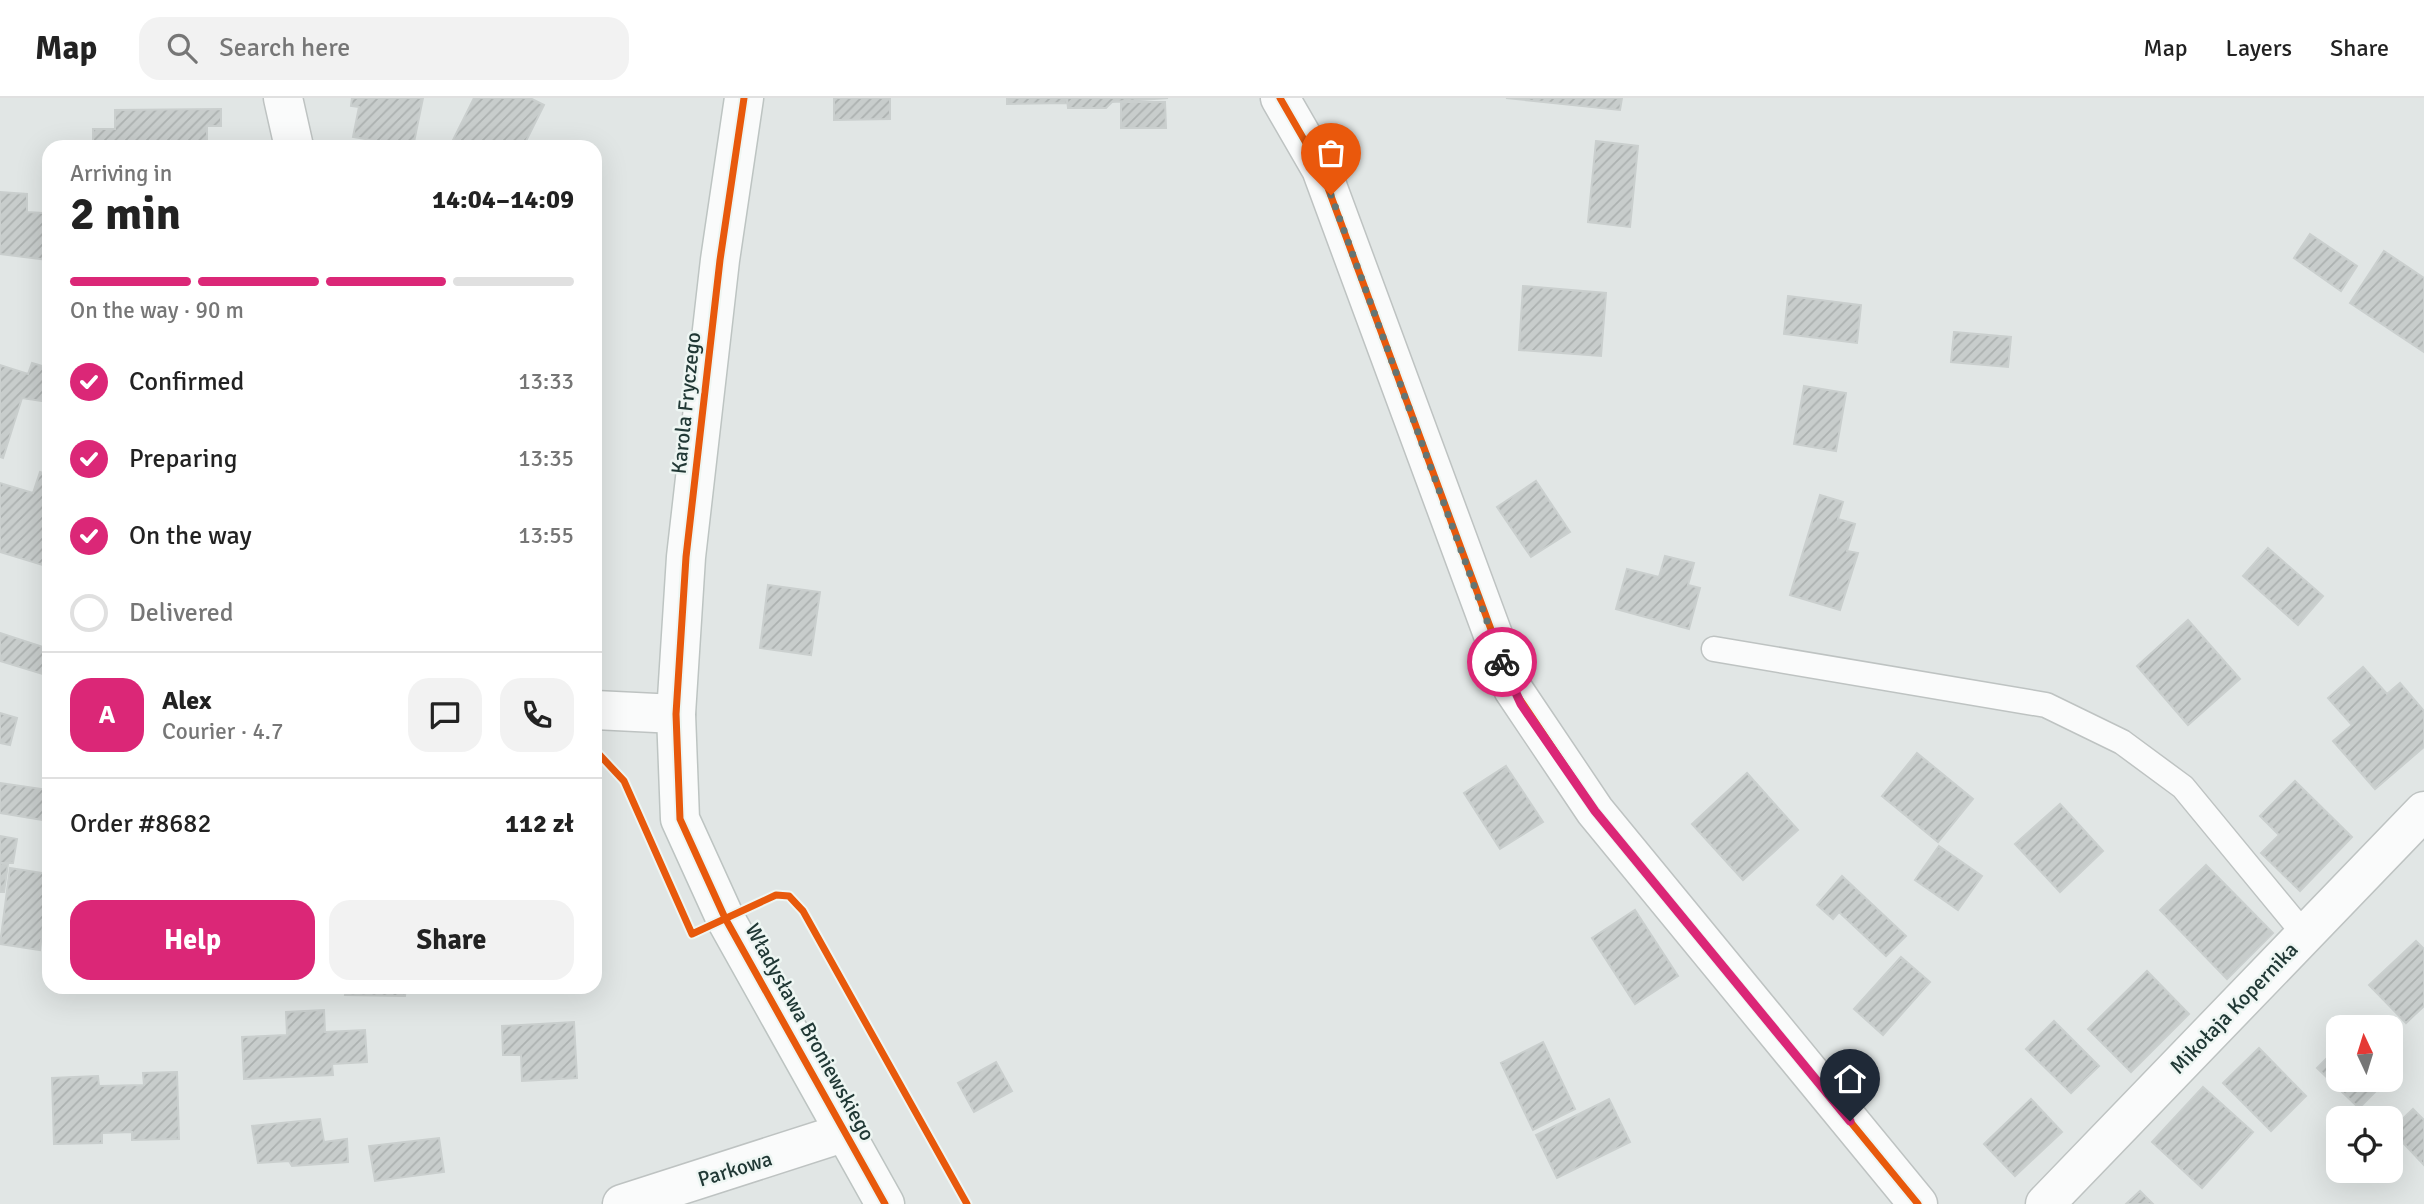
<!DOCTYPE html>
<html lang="en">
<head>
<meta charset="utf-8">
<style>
	:root { --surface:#fff; --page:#f2f2f2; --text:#222; --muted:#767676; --line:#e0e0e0; --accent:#db2777 }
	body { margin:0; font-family:Signika,sans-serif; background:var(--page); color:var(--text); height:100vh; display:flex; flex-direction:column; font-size:26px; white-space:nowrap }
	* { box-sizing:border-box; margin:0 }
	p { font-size:23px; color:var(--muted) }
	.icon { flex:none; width:38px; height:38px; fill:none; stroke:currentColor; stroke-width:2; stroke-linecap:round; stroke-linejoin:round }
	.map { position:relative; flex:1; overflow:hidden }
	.drawer { position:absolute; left:42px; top:42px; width:560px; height:854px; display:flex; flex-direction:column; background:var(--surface); border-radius:21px; box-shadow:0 7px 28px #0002 }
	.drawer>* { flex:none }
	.needle { width:46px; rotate:356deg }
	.tools { position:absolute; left:2326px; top:917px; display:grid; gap:14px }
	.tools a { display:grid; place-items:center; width:77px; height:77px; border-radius:14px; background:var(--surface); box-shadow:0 7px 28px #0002; font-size:35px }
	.pin { position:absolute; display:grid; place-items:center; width:60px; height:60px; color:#fff; margin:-72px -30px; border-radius:50% 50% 50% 0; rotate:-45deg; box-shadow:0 0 7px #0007 }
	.pin .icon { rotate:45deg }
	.courier { position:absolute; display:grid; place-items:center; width:70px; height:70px; margin:-35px; border:5px solid #db2777; border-radius:50%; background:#fff; color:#222; box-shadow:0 2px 9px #0007 }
	.summary em { font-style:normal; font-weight:800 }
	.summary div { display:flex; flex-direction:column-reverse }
	.summary { display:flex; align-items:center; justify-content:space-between; height:119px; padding:0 28px }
	h1 { font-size:46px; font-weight:800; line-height:52px }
	.bar { display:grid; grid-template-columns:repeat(4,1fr); gap:10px 7px; align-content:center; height:84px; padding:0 28px }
	.bar i { height:9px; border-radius:5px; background:var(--line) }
	.bar .active { background:var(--accent) }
	.bar p { grid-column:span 4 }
	.line { display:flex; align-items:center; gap:18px; padding:0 28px; border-top:2px solid var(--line) }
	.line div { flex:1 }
	.round { display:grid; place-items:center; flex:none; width:74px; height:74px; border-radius:21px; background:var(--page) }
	ol { padding:0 28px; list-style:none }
	li { display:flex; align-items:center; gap:21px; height:77px }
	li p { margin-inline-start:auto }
	li .icon { padding:7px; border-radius:50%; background:var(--accent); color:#fff; stroke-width:4 }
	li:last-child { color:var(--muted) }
	li i { width:38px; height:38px; border:4px solid var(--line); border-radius:50% }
	.button { display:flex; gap:14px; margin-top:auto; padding:14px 28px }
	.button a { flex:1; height:80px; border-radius:21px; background:var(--accent); color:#fff; font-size:28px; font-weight:800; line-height:80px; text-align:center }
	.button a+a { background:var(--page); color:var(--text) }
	header { display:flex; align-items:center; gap:42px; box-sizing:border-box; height:98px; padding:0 35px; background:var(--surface); border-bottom:2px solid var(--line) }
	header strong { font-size:33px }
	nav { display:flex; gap:38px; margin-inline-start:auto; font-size:24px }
	.search { width:490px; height:63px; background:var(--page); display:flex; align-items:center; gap:18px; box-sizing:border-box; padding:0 24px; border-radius:21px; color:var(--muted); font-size:26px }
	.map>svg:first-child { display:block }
</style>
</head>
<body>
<header>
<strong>Map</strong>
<div class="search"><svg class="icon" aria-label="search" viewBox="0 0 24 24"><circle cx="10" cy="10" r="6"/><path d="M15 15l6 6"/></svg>Search here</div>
<nav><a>Map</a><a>Layers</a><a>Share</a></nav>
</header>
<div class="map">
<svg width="2424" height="1106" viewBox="0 0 2424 1106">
	<defs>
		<pattern id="building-hatch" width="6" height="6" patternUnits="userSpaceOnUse" patternTransform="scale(1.75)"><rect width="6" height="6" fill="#c8cdcc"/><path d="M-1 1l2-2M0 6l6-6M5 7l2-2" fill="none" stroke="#acb1b0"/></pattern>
	</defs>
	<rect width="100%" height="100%" fill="#e1e6e5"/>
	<path fill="url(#building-hatch)" stroke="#cacfce" stroke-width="2" d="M352,0H423L413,49L353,39L359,9L351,8Z
		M474,0H530L544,7L523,49H467L453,42Z
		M834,0H890V21L834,22Z
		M1007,0H1067V5L1007,6Z
		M1067,0H1168L1112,4L1106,10H1068Z
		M1506,0H1622L1620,12Z
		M1121,4H1165L1166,30H1121Z
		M221,11V28H207V49H93V31H115V12Z
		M1596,43L1638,48L1630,129L1588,124Z
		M46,77L49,78V162L0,156V94L27,96V114L43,115Z
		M2310,136L2357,168L2341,193L2294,160Z
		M2384,153L2424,180V254L2350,205Z
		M1523,188L1606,195L1601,258L1519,252Z
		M1788,198L1861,207L1857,245L1784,236Z
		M1954,234L2011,239L2008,269L1951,264Z
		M32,265L49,270V304L22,300L3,360L0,359V267L28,276Z
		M1804,288L1846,295L1836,353L1794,346Z
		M40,374L49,377V469L0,454V385L33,395Z
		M1536,383L1570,434L1531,459L1497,409Z
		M1820,397L1843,404L1838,421L1855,426L1847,453L1858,455L1840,512L1790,497Z
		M2268,450L2323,498L2298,527L2243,478Z
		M1665,458L1694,465L1688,487L1700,490L1689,531L1616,511L1627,471L1659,479Z
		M768,487L820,494L811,557L760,550Z
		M2188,522L2240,581L2188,627L2137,568Z
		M0,535L49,551V578L0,563Z
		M2363,569L2387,596L2400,585L2424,613V649L2375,691L2333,643L2352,627L2328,600Z
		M0,615L17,620L10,647L0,645Z
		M1917,655L1973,701L1938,744L1882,698Z
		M1506,668L1543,724L1500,751L1464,695Z
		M1747,675L1798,732L1743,782L1692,726Z
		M2295,683L2352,739L2300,793L2261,755L2279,737L2260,718Z
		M0,685L49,692V723L0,715Z
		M2060,706L2103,753L2060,794L2015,746Z
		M0,738L17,741L13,765H0Z
		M1939,748L1982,778L1958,812L1915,782Z
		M0,765L8,766L4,794H0Z
		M2206,767L2273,835L2227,881L2160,812Z
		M10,770L49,776L40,852L0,846Z
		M1842,778L1906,838L1886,858L1839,814L1833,821L1817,807Z
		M1635,812L1678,878L1635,906L1592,840Z
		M2416,843L2424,851V908L2406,925L2369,887Z
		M1901,859L1930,884L1883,937L1854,911Z
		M2147,873L2189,916L2131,974L2088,931Z
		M346,889H406L405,898L345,897Z
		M324,912L325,934L365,932L367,964L332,966L333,977L244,981L242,939L287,937L286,914Z
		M2054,923L2099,968L2071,995L2026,951Z
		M574,924L577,980L522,983L521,957H503L502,928Z
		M1543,944L1575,1011L1533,1032L1501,965Z
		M2338,949V982H2387L2359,1010L2317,970Z
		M2259,950L2306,998L2271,1033L2223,985Z
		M996,964L1012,993L974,1014L958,985Z
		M177,974L179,1041L132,1042V1034L102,1035V1045L54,1046L52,980L98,978L99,988L144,987L143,975Z
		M2203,989L2253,1034L2202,1090L2152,1044Z
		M1609,1001L1630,1044L1557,1080L1536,1037Z
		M2031,1001L2062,1034L2015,1078L1984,1046Z
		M2413,1011L2424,1022V1067L2391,1032Z
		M320,1021L324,1044L347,1041L348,1064L292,1068L289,1063L258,1065L252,1028Z
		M439,1040L444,1074L375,1083L369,1048Z
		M2140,1093L2153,1106H2126Z"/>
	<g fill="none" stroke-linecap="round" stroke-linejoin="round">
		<g stroke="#bec3c2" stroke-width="27">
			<path id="lane" d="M1714,551L2046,607L2122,644L2183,689L2305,837"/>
		</g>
		<g stroke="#bec3c2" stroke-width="41">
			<path id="street" d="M283,0L294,49
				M1280,0L1321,71L1513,591L1595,713L1918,1106
				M595,612L676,616
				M622,1106L846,1034
				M2045,1106L2424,713"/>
		</g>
		<g stroke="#bdc4c2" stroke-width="41">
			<path id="secondary" d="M744,0L720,162L686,459L676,616L680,721L725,820L885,1106"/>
		</g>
		<use href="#lane" stroke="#fafbfb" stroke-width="24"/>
		<use href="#street" stroke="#fafbfb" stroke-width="38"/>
		<use href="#secondary" stroke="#fafbfb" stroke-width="38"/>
		<g stroke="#eef6f3" stroke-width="11">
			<path id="cycleway" d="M744,0L720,162L686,459L676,616L680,721L725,820L885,1106
				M1280,0L1321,71L1513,591L1595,713L1918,1106
				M595,652L624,683L692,836L776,797L789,798L803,813L967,1106"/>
		</g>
		<use href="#cycleway" stroke="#e8590c" stroke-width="7"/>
	</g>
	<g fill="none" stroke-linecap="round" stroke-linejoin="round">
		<path stroke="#647573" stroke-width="7" stroke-dasharray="0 12.6" d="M1331,97L1502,564"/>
		<path stroke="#db2777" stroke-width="9" d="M1502,564L1521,606L1595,713L1850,1023"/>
	</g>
	<g text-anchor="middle" stroke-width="5" stroke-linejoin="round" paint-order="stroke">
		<g font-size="21" fill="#203835" stroke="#eef6f3">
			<text transform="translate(686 305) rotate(-84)" y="7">Karola Fryczego</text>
			<text transform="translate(2234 910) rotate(-46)" y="7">Mikołaja Kopernika</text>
			<text transform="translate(810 934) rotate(61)" y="7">Władysława Broniewskiego</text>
			<text transform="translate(735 1071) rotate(-17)" y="7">Parkowa</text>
		</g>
	</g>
</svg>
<div class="tools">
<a><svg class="needle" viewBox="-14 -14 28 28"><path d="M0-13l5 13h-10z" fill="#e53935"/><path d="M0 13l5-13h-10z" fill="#767676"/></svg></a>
<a><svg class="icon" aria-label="locate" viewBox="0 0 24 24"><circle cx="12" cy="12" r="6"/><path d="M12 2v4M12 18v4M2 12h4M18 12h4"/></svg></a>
</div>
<div class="pin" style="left:1331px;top:97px;background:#ea580c"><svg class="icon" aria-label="bag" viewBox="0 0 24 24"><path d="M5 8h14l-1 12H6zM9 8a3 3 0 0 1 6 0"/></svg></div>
<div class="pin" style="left:1850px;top:1023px;background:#1f2937"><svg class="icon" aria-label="home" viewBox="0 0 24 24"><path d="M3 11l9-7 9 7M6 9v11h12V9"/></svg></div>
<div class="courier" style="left:1502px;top:564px"><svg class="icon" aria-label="bike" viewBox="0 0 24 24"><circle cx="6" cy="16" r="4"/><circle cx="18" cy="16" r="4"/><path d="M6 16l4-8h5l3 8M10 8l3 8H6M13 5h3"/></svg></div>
<section class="drawer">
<div class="summary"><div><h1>2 min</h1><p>Arriving in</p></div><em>14:04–14:09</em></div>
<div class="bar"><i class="active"></i><i class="active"></i><i class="active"></i><i></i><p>On the way · 90 m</p></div>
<ol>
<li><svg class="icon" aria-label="check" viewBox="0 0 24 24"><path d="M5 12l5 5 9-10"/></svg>Confirmed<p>13:33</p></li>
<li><svg class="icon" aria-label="check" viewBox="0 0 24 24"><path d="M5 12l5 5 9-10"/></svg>Preparing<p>13:35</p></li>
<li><svg class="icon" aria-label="check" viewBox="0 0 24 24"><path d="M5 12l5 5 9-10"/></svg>On the way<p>13:55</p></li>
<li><i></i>Delivered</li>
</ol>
<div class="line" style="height:126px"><b class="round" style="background:var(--accent);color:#fff">A</b><div><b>Alex</b><p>Courier · 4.7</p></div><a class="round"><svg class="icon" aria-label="chat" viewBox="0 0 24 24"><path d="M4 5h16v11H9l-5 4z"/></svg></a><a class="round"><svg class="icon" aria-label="phone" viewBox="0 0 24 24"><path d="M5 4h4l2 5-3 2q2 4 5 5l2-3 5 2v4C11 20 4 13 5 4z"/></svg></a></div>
<div class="line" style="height:91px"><div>Order #8682</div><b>112 zł</b></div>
<div class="button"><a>Help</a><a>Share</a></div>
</section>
</div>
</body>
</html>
